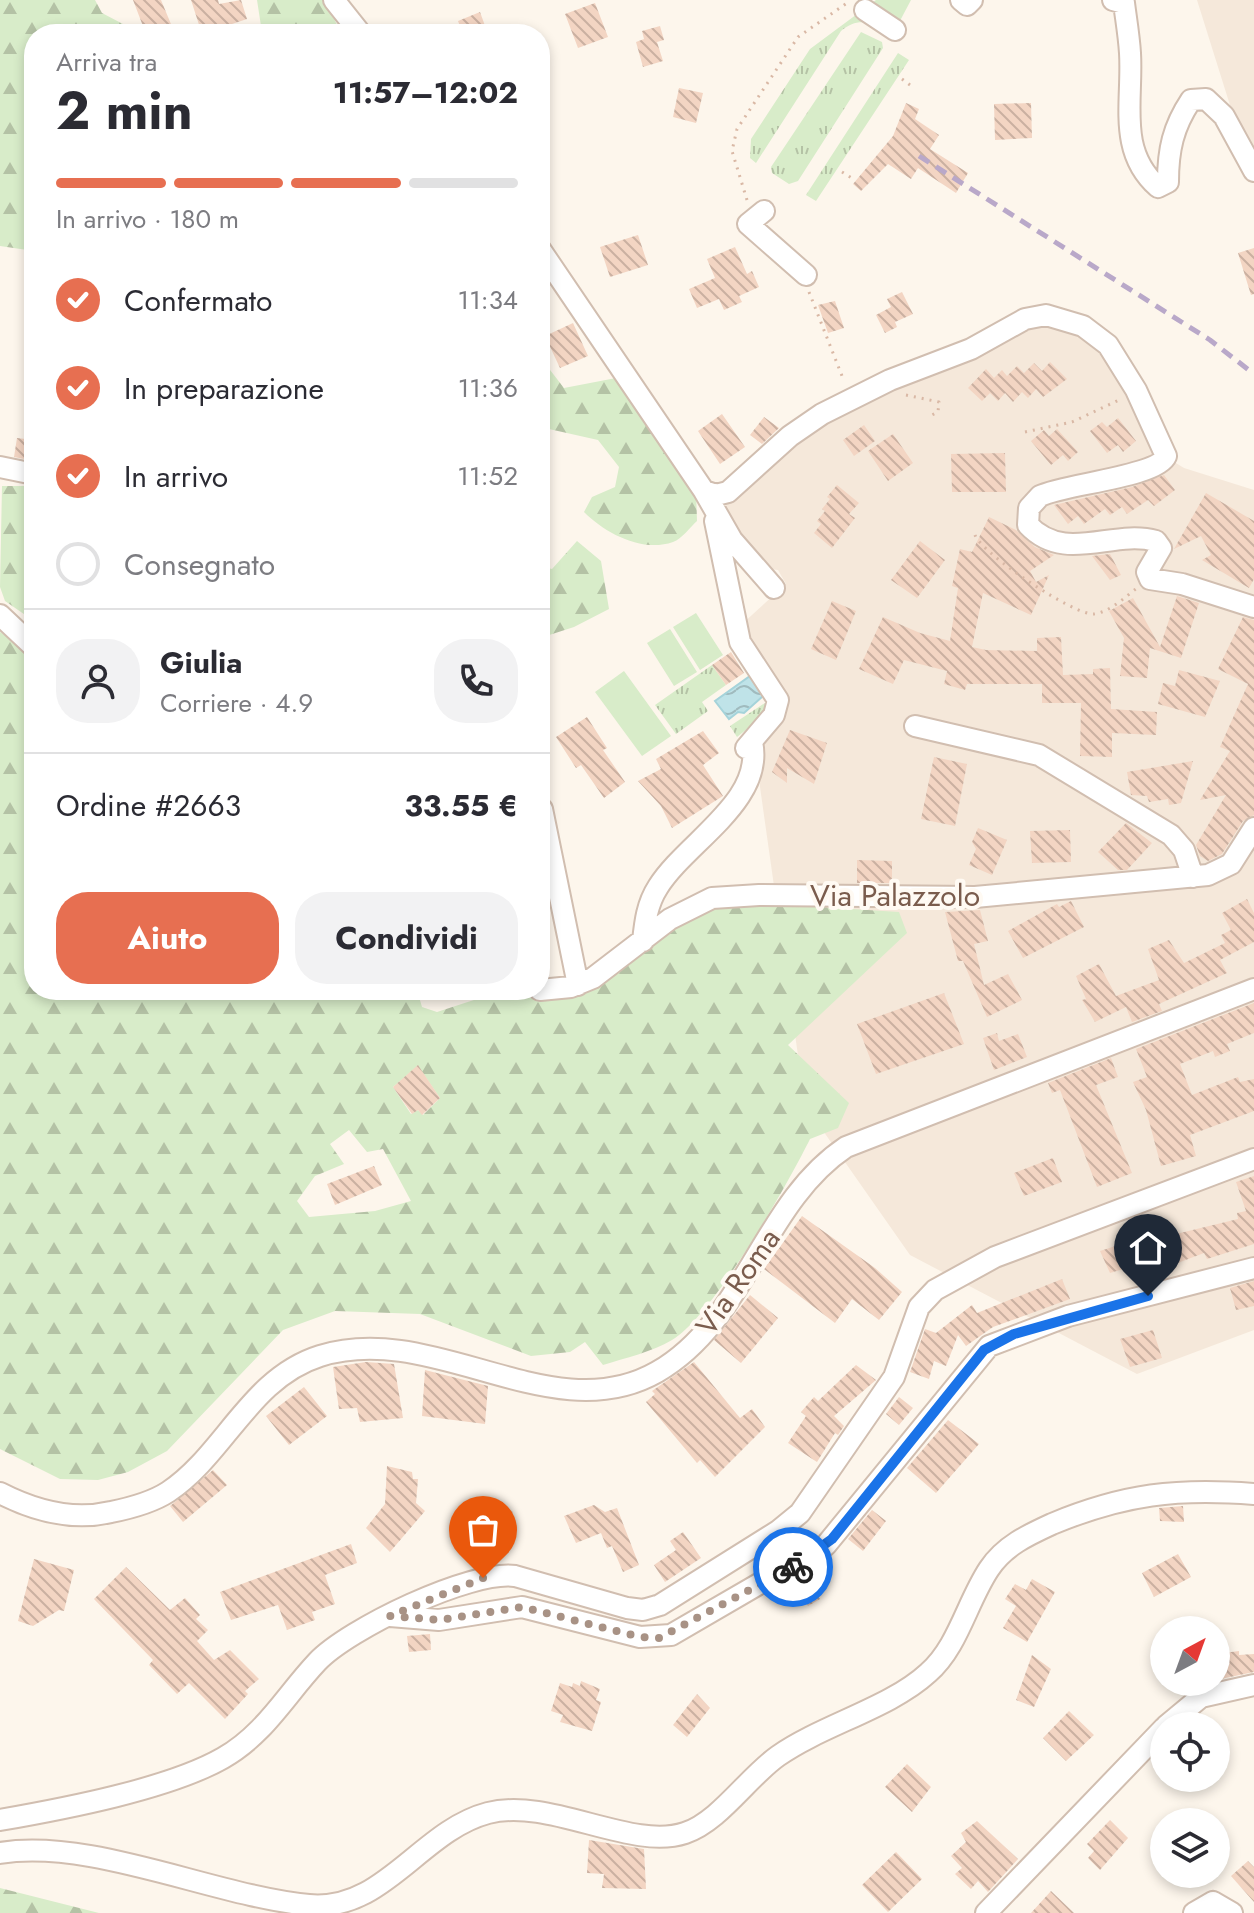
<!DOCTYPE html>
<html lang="it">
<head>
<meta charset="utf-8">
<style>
	:root { --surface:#fff; --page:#f2f2f3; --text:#2b2b33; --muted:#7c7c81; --line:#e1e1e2; --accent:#e76f51 }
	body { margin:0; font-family:Jost,sans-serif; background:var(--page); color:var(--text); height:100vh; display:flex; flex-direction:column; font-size:30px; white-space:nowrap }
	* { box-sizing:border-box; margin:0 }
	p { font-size:26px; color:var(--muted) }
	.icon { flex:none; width:44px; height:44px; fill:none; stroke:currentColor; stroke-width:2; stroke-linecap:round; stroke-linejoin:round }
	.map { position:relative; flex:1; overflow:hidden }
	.side { position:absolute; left:24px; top:24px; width:526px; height:976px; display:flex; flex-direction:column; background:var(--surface); border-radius:32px; box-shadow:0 4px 12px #0003 }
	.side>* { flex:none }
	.needle { width:52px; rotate:41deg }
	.buttons { position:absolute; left:1150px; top:1616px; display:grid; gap:16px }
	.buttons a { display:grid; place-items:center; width:80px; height:80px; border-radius:50%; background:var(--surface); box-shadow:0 4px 12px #0003; font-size:40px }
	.pin { position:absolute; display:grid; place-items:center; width:68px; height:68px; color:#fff; margin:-82px -34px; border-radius:50% 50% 50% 0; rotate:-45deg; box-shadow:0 0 8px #0007 }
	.pin .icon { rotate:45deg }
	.courier { position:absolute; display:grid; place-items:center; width:80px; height:80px; margin:-40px; border:6px solid #1a73e8; border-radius:50%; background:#fff; color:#222; box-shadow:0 2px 10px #0007 }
	.headline em { font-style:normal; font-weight:700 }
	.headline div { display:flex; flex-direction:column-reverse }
	.headline { display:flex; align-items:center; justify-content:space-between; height:136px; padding:0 32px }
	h1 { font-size:52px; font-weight:700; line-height:60px }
	.bar { display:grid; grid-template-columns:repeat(4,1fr); gap:12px 8px; align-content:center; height:96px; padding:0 32px }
	.bar i { height:10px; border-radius:6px; background:var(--line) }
	.bar .current { background:var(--accent) }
	.bar p { grid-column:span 4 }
	.line { display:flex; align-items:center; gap:20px; padding:0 32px; border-top:2px solid var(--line) }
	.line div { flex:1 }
	.round { display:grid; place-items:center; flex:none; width:84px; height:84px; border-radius:32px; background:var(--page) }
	ol { padding:0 32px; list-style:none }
	li { display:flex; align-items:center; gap:24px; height:88px }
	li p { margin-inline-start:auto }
	li .icon { padding:8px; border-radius:50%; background:var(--accent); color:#fff; stroke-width:4 }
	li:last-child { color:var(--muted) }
	li i { width:44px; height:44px; border:4px solid var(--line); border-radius:50% }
	.action { display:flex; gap:16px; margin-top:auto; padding:16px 32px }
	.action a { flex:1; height:92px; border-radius:32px; background:var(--accent); color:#fff; font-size:32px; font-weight:700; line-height:92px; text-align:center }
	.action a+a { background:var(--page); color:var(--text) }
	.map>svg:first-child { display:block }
</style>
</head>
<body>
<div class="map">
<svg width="1254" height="1913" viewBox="0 0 1254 1913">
	<defs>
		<pattern id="grass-tufts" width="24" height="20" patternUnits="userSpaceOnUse" patternTransform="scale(2)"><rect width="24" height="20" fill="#d8ecc9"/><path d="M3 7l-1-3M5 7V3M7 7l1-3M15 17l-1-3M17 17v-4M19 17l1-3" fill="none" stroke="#b4c2a5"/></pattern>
		<pattern id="forest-firs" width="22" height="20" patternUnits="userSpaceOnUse" patternTransform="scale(2)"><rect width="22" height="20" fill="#d8ecc9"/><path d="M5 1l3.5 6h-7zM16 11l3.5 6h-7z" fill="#b4c2a5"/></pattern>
		<pattern id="water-waves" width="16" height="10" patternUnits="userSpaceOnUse" patternTransform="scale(2)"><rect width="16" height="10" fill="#bfe3e8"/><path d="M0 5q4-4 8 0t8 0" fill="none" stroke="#a0bbbe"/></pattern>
		<pattern id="building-back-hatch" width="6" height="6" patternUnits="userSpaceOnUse" patternTransform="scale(2)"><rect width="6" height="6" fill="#f3d5c3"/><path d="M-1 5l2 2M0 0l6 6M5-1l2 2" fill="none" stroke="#cab0a1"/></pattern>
	</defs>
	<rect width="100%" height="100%" fill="#fdf6ec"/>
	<path fill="#f5e8da" d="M1197,0H1254V157L1234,118Z
		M1044,323L1085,337L1105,350L1158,452L1184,468L1254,490V1330L1137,1374L910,1255L805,1105L760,787L758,746L789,704L741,625L786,584L778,570L770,569L729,525L720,503L807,429Z"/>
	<path fill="url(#grass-tufts)" d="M876,0H911L893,34C874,24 860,15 841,31L756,163L750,158L751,139L810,49Z
		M861,32L882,42L883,48L798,181L789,184L772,173L771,167Z
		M898,53L909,60L816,201L806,195Z
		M712,665L726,685L702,702L708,711L676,734L655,705Z
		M771,699L776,706L737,737L730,726Z"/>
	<path fill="url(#forest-firs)" fill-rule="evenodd" d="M0,0H95L102,13L142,34H75L69,30L65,34H34V251L0,246Z
		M257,0H324L342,34H248L261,26Z
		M540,357L564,388L616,378L696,490L697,521C690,527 682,539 673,542C642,553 605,533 584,512L592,497L615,487L619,467L598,440L540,427Z
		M2,486H34V621L5,601L0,587Z
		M577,541L601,561L609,609L574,627L540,638V566L552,569Z
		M0,632L34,655V990H417L422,1007L437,1012L480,998L586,992L701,909L742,902L899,912L907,933L788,1045L849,1103L838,1128L810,1139C788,1184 713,1316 672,1340C652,1352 625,1358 603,1365L585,1342L570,1352L531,1356L420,1314L335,1311L283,1330L167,1451L128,1472L98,1480L60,1479L0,1449ZM418,1066L440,1098L423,1115L418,1110L411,1114L393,1087ZM349,1130L367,1152L383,1149L411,1201L375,1211L309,1217L297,1201L315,1176L344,1164L330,1144Z
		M0,1888L99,1913H0Z"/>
	<path fill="#d8ecc9" d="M696,613L723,655L700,670L673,627Z
		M670,629L697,672L674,686L647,643Z
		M624,671L671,736L642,756L595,692Z"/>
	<path fill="url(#water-waves)" stroke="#a5d3da" stroke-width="2" d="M750,676L763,696L744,713L738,712L729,719L715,701Z"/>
	<path fill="url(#building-back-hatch)" d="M133,0H161L173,29L146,34Z
		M191,0H218L219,4L241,0L247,19L202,34Z
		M595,3L608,37L578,48L565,14Z
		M480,12L488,34H463L458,21Z
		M660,26L664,40L657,42L663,61L643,67L636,42L644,39L642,31Z
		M679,88L703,93L696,123L673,117Z
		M906,103L919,109L915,119L939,135L930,149L968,173L956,193L918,168L911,179L888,164L861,191L853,184L893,136Z
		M1031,103L1032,138L995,140L994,104Z
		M638,235L648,265L610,277L600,247Z
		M735,247L747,274L752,271L759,287L739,296L742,302L724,310L719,299L697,308L689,289L715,278L707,259Z
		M1254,248V294L1251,295L1238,253Z
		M902,292L913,314L895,322L897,327L885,333L876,315L891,307L887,299Z
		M835,301L844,328L828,333L818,305Z
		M573,323L588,356L560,368L545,336Z
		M1050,362L1067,379L1043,397L1036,389L1028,398L1022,392L1013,402L1005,393L998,401L990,393L982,401L968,388L986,369L994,378L1002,370L1007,376L1017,366L1024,373L1034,363L1042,371Z
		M722,414L745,447L720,464L698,431Z
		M764,417L779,428L762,444L750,435Z
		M1118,418L1136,441L1123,452L1118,445L1107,453L1090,431L1102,422L1107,427Z
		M864,425L875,441L854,456L843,440Z
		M1057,429L1078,452L1068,461L1063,455L1051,465L1031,441L1044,430L1049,436Z
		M893,434L913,463L888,481L868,451Z
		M17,438L34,440V461L14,457Z
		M1005,453L1006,492H952L951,454Z
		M1164,475L1175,490L1154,506L1148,500L1127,514L1122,507L1110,515L1105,509L1084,524L1078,516L1068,524L1054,505L1132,487Z
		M837,485L859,503L849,514L855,518L832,548L814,533L821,524L817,521L825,511L822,509L830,499L827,497Z
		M1206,493L1254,521V579L1249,588L1202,560L1211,555L1201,536L1174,549Z
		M989,517L1016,530L1035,547L1054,555L1030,571L1036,582L1049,575L1031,615L983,593L972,647L986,650L1037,651V638L1061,637L1063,675L1093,674V669L1110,668L1111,709L1157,712L1156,735L1112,733V757L1080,756L1081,703H1042V684H967L965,690L944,684L947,671L904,660L893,684L859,669L883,617L920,633L950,641L958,588L952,586L960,549L972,552Z
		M920,541L945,560L917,598L891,580Z
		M1110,554L1121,575L1110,580L1092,556Z
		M1177,596L1199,603L1181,658L1150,648L1147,678L1120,676L1124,638L1109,611L1133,598L1160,647Z
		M832,601L856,611L836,660L811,649Z
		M1243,617L1254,620V815L1243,821L1222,854L1208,861L1200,856L1196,845L1226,795L1200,800L1230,751L1220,747L1248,684L1218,669Z
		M731,652L744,673L726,685L712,665Z
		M1179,670L1220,681L1205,717L1158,704L1163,683L1175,686Z
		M587,717L607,748L603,750L625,782L604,798L581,765L576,768L556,737Z
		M790,730L827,743L814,784L787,768V783L772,772Z
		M703,731L719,753L703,765L723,796L672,828L661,806L638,781L661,769L656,759Z
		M934,757L967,764L955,826L921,819Z
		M1193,761L1181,803L1169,805L1168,799L1149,802L1147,796L1131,795L1127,772Z
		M1126,823L1152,843L1127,870H1118L1098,852Z
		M978,828L1007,840L992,875L969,865L976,849L972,842Z
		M1070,830L1071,862L1032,863L1030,831Z
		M857,860L892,861V883H857Z
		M1247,899L1254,913V942L1220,960L1227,973L1159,1004L1162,1011L1132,1022L1126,1007L1095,1022L1082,1000L1086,999L1076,976L1099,964L1116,996L1159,980L1148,949L1169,940L1184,963L1225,943L1221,935L1231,930L1222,913Z
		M1071,901L1084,927L1023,958L1008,931L1057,904L1059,907Z
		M980,910L988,941L974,944L984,985L1008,974L1022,1000L987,1017L963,961H958L945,912Z
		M944,993L964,1044L876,1074L857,1024Z
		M1254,1003V1033L1227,1044L1230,1051L1215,1057L1213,1051L1180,1064L1192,1095L1238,1077L1240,1082L1254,1079V1111L1190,1135L1196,1156L1161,1166L1146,1110L1133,1082L1147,1077L1136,1049Z
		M997,1033L999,1041L1018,1034L1027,1057L994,1070L983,1038Z
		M1111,1058L1118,1077L1096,1085L1132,1173L1097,1187L1060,1090L1052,1093L1048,1083Z
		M418,1065L440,1098L422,1115L418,1110L412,1114L393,1087Z
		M1053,1158L1062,1182L1024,1196L1014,1173Z
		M374,1166L382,1185L335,1205L327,1184Z
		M1254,1176V1244L1207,1259L1204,1253L1154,1272L1150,1261L1110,1273L1100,1251L1137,1239L1135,1232L1167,1221L1176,1234L1238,1219L1237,1213L1246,1211L1236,1182Z
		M802,1216L875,1268L902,1292L879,1320L852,1299L835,1323L764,1269Z
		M1062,1279L1070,1299L993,1327L966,1346L958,1335L946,1366L934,1361L929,1379L910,1372L925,1329L936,1333L972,1305L977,1313Z
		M1254,1281V1306L1236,1310L1230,1288Z
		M750,1295L778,1318L741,1363L714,1340Z
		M1153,1330L1162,1358L1130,1367L1120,1339Z
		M366,1362L394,1364L403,1418L360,1422L357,1408L339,1409L333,1367Z
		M694,1362L740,1418L752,1409L765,1427L715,1477L700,1460L697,1463L646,1402L655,1394L652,1391Z
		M856,1365L876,1380L834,1416L844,1426L838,1435L835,1433L817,1462L788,1443L806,1416L801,1412L814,1397L818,1401Z
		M425,1370L488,1386L485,1424L422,1416Z
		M304,1387L327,1416L289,1445L266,1416Z
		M899,1397L913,1408L899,1425L886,1414Z
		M948,1420L979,1444L936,1493L907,1468Z
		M387,1466L412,1472L413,1479H418L416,1503L425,1511L390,1552L366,1528L385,1504Z
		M213,1470L227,1485L183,1522L170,1506Z
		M498,1499L513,1512L476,1555L464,1543Z
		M594,1505L605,1512L617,1508L639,1565L623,1572L612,1546L607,1548L601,1533L576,1543L564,1516Z
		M1183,1506L1184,1522L1160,1521L1159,1508Z
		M872,1510L886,1521L863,1551L848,1539Z
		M683,1532L701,1558L665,1582L654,1565L676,1550L670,1541Z
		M351,1544L357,1563L325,1575L335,1604L312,1612L315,1620L287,1630L278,1605L231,1620L220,1592Z
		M1178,1554L1191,1577L1154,1597L1142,1573Z
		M34,1559L74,1570L64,1611L59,1610L33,1626L18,1621Z
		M815,1566L826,1584L815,1591L820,1599L808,1606L802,1597L790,1605L780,1587Z
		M126,1567L170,1610L185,1598L200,1615L196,1619L208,1630L197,1641L214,1660L230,1650L259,1679L245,1691L248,1694L225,1719L189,1683L177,1694L149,1665L153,1660L94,1599Z
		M1032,1579L1055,1592L1027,1642L1003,1628L1016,1606L1005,1599L1015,1584L1026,1590Z
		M430,1634L431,1650L409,1652L407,1636Z
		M1239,1651V1655L1254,1654V1672L1216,1680V1654Z
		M1032,1655L1051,1669L1034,1707L1016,1700Z
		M581,1681L600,1689L596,1700L601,1702L592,1731L560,1722L563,1715L551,1711L560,1683L572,1687L573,1683L580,1686Z
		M697,1694L710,1708L687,1737L673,1725Z
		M1069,1711L1094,1735L1066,1761L1043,1738Z
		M907,1764L931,1787L912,1812L885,1787Z
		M1110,1820L1128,1838L1100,1870L1088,1858L1094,1851L1087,1844Z
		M977,1821L1018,1859L988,1892L978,1881L971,1889L955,1874L962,1868L951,1856L966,1842L961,1833Z
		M589,1840L644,1849L646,1889L602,1888L604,1874L587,1873Z
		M896,1852L922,1879L888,1912L862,1885Z
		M1248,1861L1254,1867V1902L1231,1876Z
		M1051,1891L1074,1913H1031Z"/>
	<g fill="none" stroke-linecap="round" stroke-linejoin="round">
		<g stroke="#d1beb0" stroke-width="24">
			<path id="minor" d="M334,0L361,34
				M961,0L967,5L972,0
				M1113,0L1124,3C1126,19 1129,36 1130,53C1133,101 1117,151 1158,187L1168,182C1168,150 1173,127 1191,100L1206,99L1224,116L1254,171
				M865,10L895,30
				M764,211L748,224L806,275
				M540,249L704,491L732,540L774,588
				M0,467L34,474
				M704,491L716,495L728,492L790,436L822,414L890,380L971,349L1025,319L1046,315L1083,326L1108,345L1136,390L1166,456C1157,477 1064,484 1040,496L1029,508L1028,525C1065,564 1112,529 1156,541L1161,548L1147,572L1150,579L1182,584L1254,607
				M715,521L740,642L778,700L774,715L746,748
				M0,615L34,647
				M915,726L1039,755L1171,835L1184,850L1193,877
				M542,809L578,985
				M643,941C645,922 647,904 658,887C686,842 765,801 752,742
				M540,990L571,987L593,978L670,919L712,898L759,895L975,897L1208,875L1231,864L1254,828
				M0,1493C35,1511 73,1521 111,1512C131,1508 151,1503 168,1492C225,1454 250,1378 320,1356C434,1320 552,1432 657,1372C746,1321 762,1203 846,1147L1254,989
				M390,1616L439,1620L522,1607L640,1637L671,1635L826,1545L989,1346L1068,1316L1254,1268
				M1166,1726L1201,1697L1254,1685
				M0,1820C63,1809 169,1789 223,1758C265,1734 285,1696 317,1662C348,1629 470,1570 515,1576L627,1608L643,1610L660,1605L778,1531L800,1513L894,1377L919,1307L935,1290L995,1257L1254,1159
				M0,1853C92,1838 214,1896 309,1905C384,1912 420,1831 488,1813C550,1797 631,1851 685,1833C719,1822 748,1777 778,1756C822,1725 890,1708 928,1673C958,1647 967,1602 989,1569C1004,1546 1028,1535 1052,1524C1124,1494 1177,1488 1254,1494
				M986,1913L1164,1728
				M1194,1913L1213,1902L1232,1913"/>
		</g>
		<path stroke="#d9b8a5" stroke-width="3" stroke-dasharray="2 6" stroke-linecap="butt" d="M902,79L914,88
			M842,172L855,180
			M747,200L732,151L737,129L798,37L847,3
			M809,292L844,381
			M906,395L939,402L938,412L932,415
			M1025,432L1072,422L1119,400
			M975,535C982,554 1075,616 1094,614C1110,612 1125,597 1137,588"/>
		<use href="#minor" stroke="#fff" stroke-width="20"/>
		<path stroke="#b9a8c9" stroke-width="5" stroke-dasharray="12 8" stroke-linecap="butt" d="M919,156L1210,340L1254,374"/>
	</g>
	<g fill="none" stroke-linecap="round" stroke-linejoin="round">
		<path stroke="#a89285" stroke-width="8" stroke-dasharray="0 14.4" d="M483,1578L390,1616L439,1620L522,1607L640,1637L659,1638L793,1567"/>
		<path stroke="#1a73e8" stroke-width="10" d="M793,1567L832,1539L984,1350L1014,1334L1148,1296"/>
	</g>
	<g text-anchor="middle" stroke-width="8" stroke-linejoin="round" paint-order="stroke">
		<g font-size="30" fill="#7a5c4d" stroke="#fffaf3">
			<text x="895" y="906">Via Palazzolo</text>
			<text transform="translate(738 1282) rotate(-55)" y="10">Via Roma</text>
		</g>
	</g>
</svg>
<div class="buttons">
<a><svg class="needle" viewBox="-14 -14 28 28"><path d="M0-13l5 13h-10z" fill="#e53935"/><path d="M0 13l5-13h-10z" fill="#7c7c81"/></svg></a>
<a><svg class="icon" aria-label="locate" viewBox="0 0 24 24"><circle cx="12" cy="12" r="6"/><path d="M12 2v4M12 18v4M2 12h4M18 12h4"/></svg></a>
<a><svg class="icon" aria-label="layers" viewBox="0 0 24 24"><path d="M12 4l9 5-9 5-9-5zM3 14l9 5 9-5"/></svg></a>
</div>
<div class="pin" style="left:483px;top:1578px;background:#ea580c"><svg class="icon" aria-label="bag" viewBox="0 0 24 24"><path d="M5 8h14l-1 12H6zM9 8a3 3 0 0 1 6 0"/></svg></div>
<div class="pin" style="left:1148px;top:1296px;background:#1f2937"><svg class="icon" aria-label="home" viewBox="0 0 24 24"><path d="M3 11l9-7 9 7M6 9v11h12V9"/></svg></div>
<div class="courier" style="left:793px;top:1567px"><svg class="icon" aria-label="bike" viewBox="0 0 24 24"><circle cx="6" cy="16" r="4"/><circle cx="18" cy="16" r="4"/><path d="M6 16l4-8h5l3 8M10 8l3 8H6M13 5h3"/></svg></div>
<section class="side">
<div class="headline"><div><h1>2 min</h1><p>Arriva tra</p></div><em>11:57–12:02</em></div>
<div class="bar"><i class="current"></i><i class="current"></i><i class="current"></i><i></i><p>In arrivo · 180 m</p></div>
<ol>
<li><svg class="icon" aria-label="check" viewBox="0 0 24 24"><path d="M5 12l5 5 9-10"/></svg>Confermato<p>11:34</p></li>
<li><svg class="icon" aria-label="check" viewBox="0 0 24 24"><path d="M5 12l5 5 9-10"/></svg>In preparazione<p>11:36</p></li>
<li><svg class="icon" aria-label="check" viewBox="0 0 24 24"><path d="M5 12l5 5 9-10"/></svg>In arrivo<p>11:52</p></li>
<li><i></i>Consegnato</li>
</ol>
<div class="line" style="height:144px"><a class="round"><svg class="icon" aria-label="person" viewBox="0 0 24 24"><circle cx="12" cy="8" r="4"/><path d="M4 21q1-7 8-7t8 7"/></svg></a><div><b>Giulia</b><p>Corriere · 4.9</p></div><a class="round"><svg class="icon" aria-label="phone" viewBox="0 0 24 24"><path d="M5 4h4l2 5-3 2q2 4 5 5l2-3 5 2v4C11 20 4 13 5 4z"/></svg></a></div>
<div class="line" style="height:104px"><div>Ordine #2663</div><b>33.55 €</b></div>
<div class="action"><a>Aiuto</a><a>Condividi</a></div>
</section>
</div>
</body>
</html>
